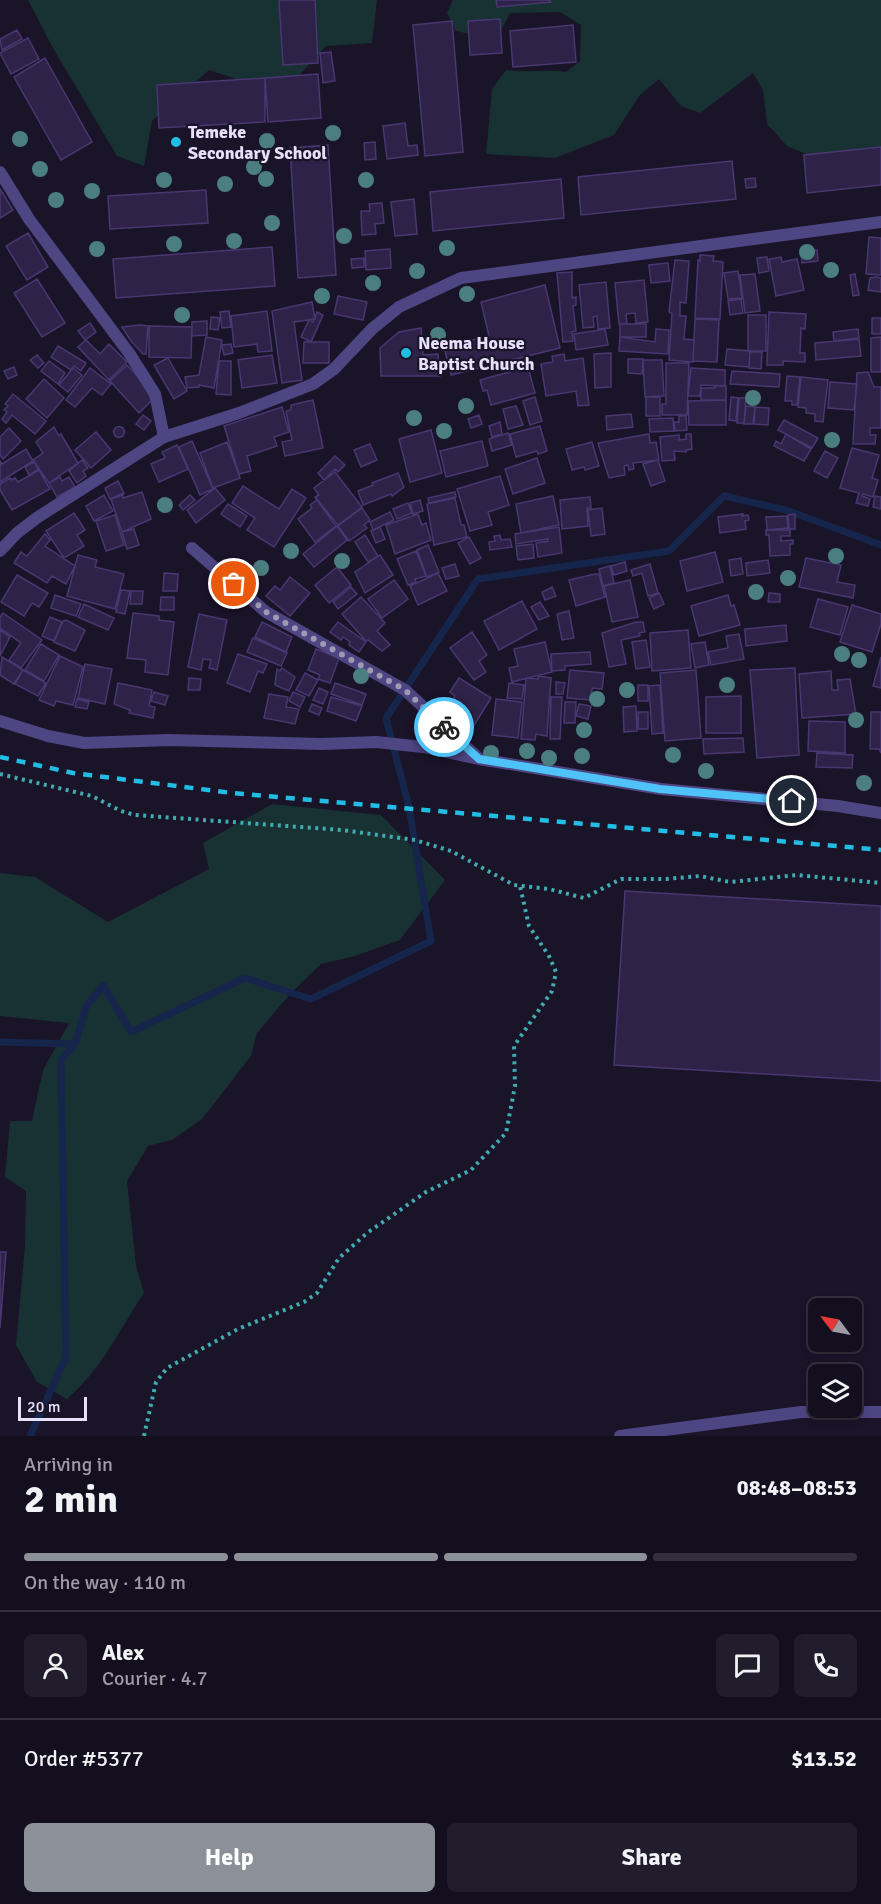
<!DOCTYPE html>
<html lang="en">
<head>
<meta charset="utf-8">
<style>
	:root { --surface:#140f1f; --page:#211d2c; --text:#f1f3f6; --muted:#9d9ca4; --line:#332f3d; --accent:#8c9099 }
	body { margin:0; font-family:Signika,sans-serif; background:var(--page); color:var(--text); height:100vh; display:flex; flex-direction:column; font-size:22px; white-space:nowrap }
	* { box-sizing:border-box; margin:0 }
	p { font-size:20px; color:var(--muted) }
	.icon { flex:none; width:33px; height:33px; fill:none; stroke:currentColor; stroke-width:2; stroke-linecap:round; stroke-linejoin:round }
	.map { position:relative; height:1436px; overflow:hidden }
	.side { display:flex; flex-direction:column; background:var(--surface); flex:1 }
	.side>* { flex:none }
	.needle { width:39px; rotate:302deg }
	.fabs { position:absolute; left:808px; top:1298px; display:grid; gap:12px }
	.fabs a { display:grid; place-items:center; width:54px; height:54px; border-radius:9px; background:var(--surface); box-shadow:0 3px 9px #0003,0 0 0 2px var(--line); font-size:30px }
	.scale { position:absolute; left:18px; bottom:15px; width:69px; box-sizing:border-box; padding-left:6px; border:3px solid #e6e0fb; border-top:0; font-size:16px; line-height:21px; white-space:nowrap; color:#e6e0fb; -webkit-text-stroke:4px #1a1429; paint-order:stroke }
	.pin { position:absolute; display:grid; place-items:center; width:51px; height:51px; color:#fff; margin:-26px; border:3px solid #fff; border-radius:50%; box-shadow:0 2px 6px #0007 }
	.courier { position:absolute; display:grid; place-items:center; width:60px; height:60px; margin:-30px; border:4px solid #4fc3f7; border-radius:50%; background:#fff; color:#222; box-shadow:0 2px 8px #0007 }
	.overview em { font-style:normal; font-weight:800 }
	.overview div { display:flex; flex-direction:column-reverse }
	.overview { display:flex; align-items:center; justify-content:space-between; height:102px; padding:0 24px }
	h1 { font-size:39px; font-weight:800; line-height:45px }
	.bar { display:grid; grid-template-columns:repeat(4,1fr); gap:9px 6px; align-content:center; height:72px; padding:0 24px }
	.bar i { height:8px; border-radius:4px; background:var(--line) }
	.bar .active { background:var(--accent) }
	.bar p { grid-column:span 4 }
	.line { display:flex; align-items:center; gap:15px; padding:0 24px; border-top:2px solid var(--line) }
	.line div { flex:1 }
	.round { display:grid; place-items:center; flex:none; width:63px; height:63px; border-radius:9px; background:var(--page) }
	.primary-button { display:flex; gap:12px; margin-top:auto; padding:12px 24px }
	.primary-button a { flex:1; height:69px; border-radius:9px; background:var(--accent); color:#fff; font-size:24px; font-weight:800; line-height:69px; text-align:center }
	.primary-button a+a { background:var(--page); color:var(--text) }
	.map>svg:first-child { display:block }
</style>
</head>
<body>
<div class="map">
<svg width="881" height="1436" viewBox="0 0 881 1436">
	<rect width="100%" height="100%" fill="#1a1429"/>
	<path fill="#183132" d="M28,0H377L372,43L326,46L282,94L209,70L152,121L144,166L117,156L53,48Z
		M453,0H881V161L826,162L787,146L767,124L763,90L753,73L700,113L681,106L659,79L639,96L614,135L555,158L486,154L492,89L506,70C526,73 545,69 566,72L580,61L581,25L560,12L510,13L496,40L456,31L447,13Z
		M272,804L381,815L445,880L400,940L355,956L321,964L291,993L257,1033L251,1056L202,1119L172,1140L148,1146L127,1181L136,1266L144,1293C119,1330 102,1369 67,1399L37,1382L16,1345L25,1246L26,1191L5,1177L10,1121H32L43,1070L69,1023L0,1016V873L35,877L108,922L209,869L203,843Z"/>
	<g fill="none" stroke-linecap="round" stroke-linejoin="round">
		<path stroke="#16254b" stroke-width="7" d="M0,1042L75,1044
			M30,1436L66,1357L61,1060L75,1044L86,1007L103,985L131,1032L245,978L311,999L431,941L409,807L386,718L478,579L669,551L724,496L786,510L881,545"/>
	</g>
	<path fill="#2e2248" stroke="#493771" stroke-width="1.5" d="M279,0H315L318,63L283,65Z
		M496,0H550L551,2L497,7Z
		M500,19L502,53L470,55L468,21Z
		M452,21L463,152L425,156L413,25Z
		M573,25L576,62L513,67L510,31Z
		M17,30L22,39L2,50L0,39Z
		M28,38L39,59L11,74L0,53Z
		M331,52L335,81L323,83L320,53Z
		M45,58L92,142L61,160L14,77Z
		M318,74L321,118L268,122L265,78Z
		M265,78V122L159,128L157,85Z
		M405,123L408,146L417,145L418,155L387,159L383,126Z
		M375,142L376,159L365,160L364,143Z
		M328,145L336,275L298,278L290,148Z
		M881,147V185L807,193L804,155Z
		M732,161L736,199L581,215L578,177Z
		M755,178L756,187L746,188L745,179Z
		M561,179L564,218L433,231L430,192Z
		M0,189L13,210L0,218Z
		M206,190L208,223L110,229L108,196Z
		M414,199L417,234L395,236L391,202Z
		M382,203L384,223L375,224L376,234L362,235L361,211H370L369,204Z
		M28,233L48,267L27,280L6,246Z
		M869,237L881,238V275L866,274Z
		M272,247L275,286L116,298L113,259Z
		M390,249L391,268L366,270L365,251Z
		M817,250L818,261L802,263L801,252Z
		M700,255L714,256L713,261L723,262L720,319L695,318L698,260L700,261Z
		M767,257L769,271L759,273L757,258Z
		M781,257L782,262L797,259L804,290L776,296L769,259Z
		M364,258V267L352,268L351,259Z
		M675,260L689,261L686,303L680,302V316H686L684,339L694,340L693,362L669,360L672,314L669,312Z
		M668,263L670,281L651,283L649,265Z
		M738,271L742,298L728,299L724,273Z
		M572,272V298L576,297V305L573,306L576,331L572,332L573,341L563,342L557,273Z
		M755,274L760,311L745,313L740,275Z
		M855,274L859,295L853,296L850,275Z
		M876,277L881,278V292L868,290L870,278Z
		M37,279L65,323L42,337L14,293Z
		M644,280L648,322L636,323L635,313L626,314L627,324H619L615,283Z
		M606,282L610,328L598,329L597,316L593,317L594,327L583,328L579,285Z
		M545,285L560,348L451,375L444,347L489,336L481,302Z
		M338,296L367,302L363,320L334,314Z
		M741,299L743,313L730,315L728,301Z
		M312,302L315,319L294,322L302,380L282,383L272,311Z
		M229,311L231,327L222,328L220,312Z
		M267,311L272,351L258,352L257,344L234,347L231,316Z
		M317,312L323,315L311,342L301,337L309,320L313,322Z
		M769,312L806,314L805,329L801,328L800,353H805V362L783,361V365H767Z
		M748,315H766V351H748Z
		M211,317L220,318L218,330L210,329Z
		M872,318H881V334H872Z
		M695,319L719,320L717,362L693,361Z
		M207,321V335L192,336V322Z
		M90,323L96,332L85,340L78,331Z
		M620,324H646V337H620Z
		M140,325L148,326L146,354H143L131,341L122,327Z
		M149,326L192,327L191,358L149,357Z
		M421,328L423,355L438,354L440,376H381L380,348L399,332Z
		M605,329L608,345L576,350L574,334Z
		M656,329L669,330L668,354L619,351L620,337L655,342Z
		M858,329L859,338L834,341L833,332Z
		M206,337L222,340L214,388L199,385V387L187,388L185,377L199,375Z
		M881,337V372H871V338Z
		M859,339L861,356L816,360L815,343Z
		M86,340L100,354L109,344L127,362L109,380L78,347Z
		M304,342H329V363H303Z
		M231,344L233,353L224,355L222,345Z
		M58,346L86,363L81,371L74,366L71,370L51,357Z
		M727,349L750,351L749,367L725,365Z
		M750,352H762L761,369L749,368Z
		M611,353V387L595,388L594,354Z
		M564,354L565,361L583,358L589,405L578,406L576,391L546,396L541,364L553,362L552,356Z
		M37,355L44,363L38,368L30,360Z
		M272,355L277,383L242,388L238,360Z
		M168,358L187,391L174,399L154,365Z
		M628,359H643L642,374L628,373Z
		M643,360H662L664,396L645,397Z
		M49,361L65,373L58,384L41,371Z
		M219,361H231V395L216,394Z
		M666,363H689L687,415H662V404H666Z
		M127,365L149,389L153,399L139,413L110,381Z
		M14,367L17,375L8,379L4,371Z
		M528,367L535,393L491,405L487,390L483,391L480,380Z
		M73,368L82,375L68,392L59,385Z
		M90,368L111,384L102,395L92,388L75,407L66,400Z
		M691,368L725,370V386L701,385L700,396H688Z
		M732,371L780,374L779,387L730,384Z
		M868,372L874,387H881V428H870V435H876L875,444H853L857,373Z
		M787,376L800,377L797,405H792V401H785Z
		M801,377L828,380L823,422L815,421V414L806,413V408L798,407Z
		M44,379L64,398L47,418L26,399Z
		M830,382L857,384L854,410L828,408Z
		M714,386H726V400H701V388H715Z
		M13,394L46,421L35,434L12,415L6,423L2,419L7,412L4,410L8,406L5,404Z
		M535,397L542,421L530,425L523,401Z
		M646,397H660V416H646Z
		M731,397L738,398L736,421L729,420Z
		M739,398H746L744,423H737Z
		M313,400L323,448L285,456L282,442L292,440L286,411L291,410V405Z
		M726,400V425H689L688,401Z
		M516,406L523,425L508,429L503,409Z
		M746,406L755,407L753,424H744Z
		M282,407L289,432L274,437L277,446L247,456L251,471L239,474L224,426Z
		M755,407L769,408L768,425L754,424Z
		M631,414L633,427L607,430L606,416Z
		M143,415L151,421L144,430L136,424Z
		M479,415L482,424L471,428L468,419Z
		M679,416H686L687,430L675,431L674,422H679Z
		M673,418L674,431L650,432L649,419Z
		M784,420L818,438L812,448L778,430Z
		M500,422L502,434L492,437L489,426Z
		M540,426L547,451L538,454L537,451L516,457L510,434Z
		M113.5 432a5.5 5.5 0 1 1 11 0a5.5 5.5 0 1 1-11 0Z
		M54,427L59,436L61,434L78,463L49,483L33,460L43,453L36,442Z
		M9,428L21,441L3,459L0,455V437Z
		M431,430L442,473L410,482L399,439Z
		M96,432L111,450L91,468L75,450Z
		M508,433L512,445L492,451L489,439Z
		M649,434L650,443L656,442L659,460L633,463L634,469L629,470L628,465L624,466L625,475L609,478L598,443Z
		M686,434H691L692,449L686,450V452L674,451L675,460L662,461L660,437L679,435V440L686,439Z
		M786,434L811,449L804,461L774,446L776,441L781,444Z
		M192,441L213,489L200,495L179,447Z
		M482,441L488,466L446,477L440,451Z
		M227,442L240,478L213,488L200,453Z
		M592,442L599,466L585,470L584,467L572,470L566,449Z
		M370,444L377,460L361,467L354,450Z
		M177,445L188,469L159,482L151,464L165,458L162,452Z
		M852,448L879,455L872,478L878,480L873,497L863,494L862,496L870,499L868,506L856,503L859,493L840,488Z
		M26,449L33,461L0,482V461L2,464Z
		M825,451L838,458L827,478L814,471Z
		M335,456L345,465L338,472L335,469L324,480L318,473Z
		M537,458L545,483L513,494L505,469Z
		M82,460L88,468L83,471L86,476L77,483L69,471Z
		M658,460L665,481L651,486L643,464Z
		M34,462L38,469L29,475L25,467Z
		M39,470L50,489L12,510L0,490V484L10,478L11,480L15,478L18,482Z
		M335,472L362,507L338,525L315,497L319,495L314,488Z
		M398,473L404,487L392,496L391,494L363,505L358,491L373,485L372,483Z
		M500,476L509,505L488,512L492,525L470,531L457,489Z
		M60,477L62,481L69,477L75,487L57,497L49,483Z
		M118,481L124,493L110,499L105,488Z
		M243,486L279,509L292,489L306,498L274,547L247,530L255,518L232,503Z
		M215,488L225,500L196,523L187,510Z
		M142,492L151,519L122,532L111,499L123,495V498Z
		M455,492L456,497L429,503L428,498Z
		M104,495L113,511L94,521L86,506Z
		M190,495L195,500L183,510L179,505Z
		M553,496L559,525L521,533L516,504Z
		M875,496L881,497V509L873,507Z
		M590,497L591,508H587L588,526L562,529L560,500Z
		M455,498L461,525H464L467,537L434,545L427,504Z
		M317,500L336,526L315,542L298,519L312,508L310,505Z
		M420,500L423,511L413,514L410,503Z
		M408,503L412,513L397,519L393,509Z
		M228,504L247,516L240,527L221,514Z
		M362,508L370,520L364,525L367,528L349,541L338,526Z
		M602,508L605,534L591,536L588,510Z
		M390,512L394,520L373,530L370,522Z
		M74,513L85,530L77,535L84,546L64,558L46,531Z
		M418,514L422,525L426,523L431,540L395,554L386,525Z
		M743,514L742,516L748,515L749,520L745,521L746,529L720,533L718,517Z
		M795,514V529H789L788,515Z
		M115,515L124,545L106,551L96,521Z
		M787,516L788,528L767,530L766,517Z
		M337,526L347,540L314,567L303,554Z
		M380,527L385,539L376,543L371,531Z
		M559,527L562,553L538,557L536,543L548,541V539L516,544L515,534Z
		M134,529L139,545L127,549L122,532Z
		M766,530H790V536H781V541L793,540V544H790V555L770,556L769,535H766Z
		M45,534L50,540L45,546L75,566L66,584L52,576L47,583L14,563L21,552L27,556Z
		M365,535L378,556L368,562L355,542Z
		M500,535L501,540L510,539L512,547L490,550L489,542L495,541L494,536Z
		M469,537L481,558L470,564L458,543Z
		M533,544L534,558L518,560L516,546Z
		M428,545L439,572L427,577L417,550Z
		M416,551L426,576L415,579L416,582L408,585L397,559Z
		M715,552L723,582L687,591L680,561Z
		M78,555L97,560L95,567L124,574L115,609L67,596Z
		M380,555L393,575L365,593L355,572Z
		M741,558L743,574L731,576L729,560Z
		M806,558L841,565L837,582L855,585L853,598L799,587Z
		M768,560L770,573L747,576L746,563Z
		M625,562L627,571L614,575L611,566Z
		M455,564L459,576L446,579L442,568Z
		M650,564L658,593L648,596L642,573L633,576L631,570Z
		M610,566L614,583L603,586L599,569Z
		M337,567L351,585L329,603L315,585Z
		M164,573L178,574L177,591H163Z
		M438,573L447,591L418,605L410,586Z
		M595,574H599L605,597L576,606L569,580Z
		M17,575L48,593L39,607L32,603L24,616L1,602Z
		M290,577L310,593L290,616L266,596L275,586L280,590Z
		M394,580L408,599L382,618L368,599Z
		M630,580L638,617L612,622L604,586Z
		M351,587L357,594L338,609L333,602Z
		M552,587L556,596L545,600L542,592Z
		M121,590L130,591L125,614L116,612Z
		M131,591H143L142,604H130Z
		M659,593L664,604L654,609L649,598Z
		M769,593L780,594V602H768Z
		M55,595L81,604L76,616L51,608Z
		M728,595L731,606L734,605L740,625L699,636L691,606Z
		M161,597H174V610H160Z
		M361,597L385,623L377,631L390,645L382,651L368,640L366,641L342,614Z
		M818,599L848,607L840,635L810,627Z
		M522,601L537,629L499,650L484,621Z
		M540,602L549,616L539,620L531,607Z
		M84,604L114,618L108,630L78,617Z
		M852,605L881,614V624L872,652L840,642Z
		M569,611L574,638L562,640L557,614Z
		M3,613L42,640L21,668L9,660L21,643L0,628V617Z
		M133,613L159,616V620L174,622L168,675L145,672L146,660L127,658Z
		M199,614L227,620L217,670L209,668L211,660L203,659L201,670L188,667Z
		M50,617L62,622L54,641L42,636Z
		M66,620L85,630L75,651L54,642L63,621Z
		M262,622L292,637L286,652L255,637Z
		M338,622L366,642L359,652L349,645L350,642L343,637L341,640L330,632Z
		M636,622H643L645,632L639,633L640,636L621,640L626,664L609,667L602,633Z
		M786,625L787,641L746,646L745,629Z
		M0,630L10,637L0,656Z
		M688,630L691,668L652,671L650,633Z
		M472,632L487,655L479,661L486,672L474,680L450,648Z
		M739,634L744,659L711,665L708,652L728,648L726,636Z
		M253,638L287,653L281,666L247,652Z
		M646,640L650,667L636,669L632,642Z
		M545,642L552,672L512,682L509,668L518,666L514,649Z
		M705,642L709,665L695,668L691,644Z
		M41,644L59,655L44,681L25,670Z
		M316,649L339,658L330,683L318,679L320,675L308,670Z
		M590,652L591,664L565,666V670L552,671L551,654Z
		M238,654L267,664L263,673L258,671L250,692L227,683Z
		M60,656L83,667L73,705L56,701L54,706L39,700Z
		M2,657L23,670L14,684L0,675Z
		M881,657V688L873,686Z
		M85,664L112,669L105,704L78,698Z
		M282,668L295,677L289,691L275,685L277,669L280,671Z
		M795,668L799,755L757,758L750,670Z
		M23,670L46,683L38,696L15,684Z
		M570,670L604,673L602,689L592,688L591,700L567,698Z
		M696,670L701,738L665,741L660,673Z
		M831,671L832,690H838L837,680L850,679L856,714L802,718L799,674Z
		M305,673L318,680L309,696L296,690Z
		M539,676L551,678L547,736L536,734L535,740L521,739L526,678L538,679Z
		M189,678L201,679L200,690H188Z
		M459,678L491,698L473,727L446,710L455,696L450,692Z
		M556,682L565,683L563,694H556Z
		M118,683L152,690L149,706L155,707L153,718L129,713L130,710L114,704Z
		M335,683L366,694L362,705L331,694Z
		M509,683L524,685L522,699L507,698Z
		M638,685H648V701H638Z
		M660,685L663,733L652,734L649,686Z
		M319,688L328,692L323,704L313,700Z
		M154,692L168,696L165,705L151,701Z
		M293,692L305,697L300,707L289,701Z
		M269,694L288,697L286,707L299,709L295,724L264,718Z
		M741,696V733H706V697Z
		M331,697L362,706L356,721L327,711Z
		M551,697H562L560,739H550Z
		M77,699L89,702L87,709L75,707Z
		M496,699L522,702L518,738L492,735Z
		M565,702H576L575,723H564Z
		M312,704L322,708L319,715L309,711Z
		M579,704L591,706L588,719L576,716Z
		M636,706L637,731L624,732L623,707Z
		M638,712H648V729H638Z
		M871,712H881V753L879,749H870Z
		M809,721L845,722V753L808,751Z
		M743,738L744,752L704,754L703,739Z
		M817,753L853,755L852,768L816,767Z
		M625,891L881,906V1081L614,1065Z
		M0,1252H6L0,1328Z"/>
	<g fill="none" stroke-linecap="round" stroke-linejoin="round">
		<path stroke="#40abb0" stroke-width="4" stroke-dasharray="3 4.5" stroke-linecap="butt" d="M0,774L92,796L121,811L135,815L342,830L415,840L451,851L514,885L549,889L584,898L621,879H666L700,876L730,882L797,875L881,883
			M144,1436L156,1382L167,1368L238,1329L304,1302L317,1293L339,1258L367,1233L426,1192L471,1170L506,1133L515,1086L514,1046L552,991L556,972L549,956L529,926L520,886"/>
		<path stroke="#4e4583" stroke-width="12" d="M0,172L29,219L129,353L155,394L164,437"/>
		<path stroke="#4e4583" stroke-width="12" d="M192,548L266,612L405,690L478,758
			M0,721L48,736L84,743L169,740L322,744L376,742L423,747L479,759L661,789L838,806L881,813
			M620,1436L801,1412H881"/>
		<path stroke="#4e4583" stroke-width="12" d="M0,551L17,533L38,517L164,437L239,413L313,384L334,369L372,329L399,307L461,278L881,222"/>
		<path stroke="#22bde5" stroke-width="4.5" stroke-dasharray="9 8" stroke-linecap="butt" d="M0,757L73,773L232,793L881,850"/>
	</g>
	<g fill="#4b7e7f">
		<circle cx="333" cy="133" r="8"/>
		<circle cx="20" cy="139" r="8"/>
		<circle cx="267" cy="141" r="8"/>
		<circle cx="254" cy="167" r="8"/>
		<circle cx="40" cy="169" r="8"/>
		<circle cx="266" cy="179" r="8"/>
		<circle cx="164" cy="180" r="8"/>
		<circle cx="366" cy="180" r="8"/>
		<circle cx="225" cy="184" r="8"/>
		<circle cx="92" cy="191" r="8"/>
		<circle cx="56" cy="200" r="8"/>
		<circle cx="272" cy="223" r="8"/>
		<circle cx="344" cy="236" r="8"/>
		<circle cx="234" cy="241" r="8"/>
		<circle cx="174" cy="244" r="8"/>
		<circle cx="447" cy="248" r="8"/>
		<circle cx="97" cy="249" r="8"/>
		<circle cx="807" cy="252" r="8"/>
		<circle cx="831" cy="270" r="8"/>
		<circle cx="417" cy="271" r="8"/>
		<circle cx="373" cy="283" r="8"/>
		<circle cx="467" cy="294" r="8"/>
		<circle cx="322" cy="296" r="8"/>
		<circle cx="182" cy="315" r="8"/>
		<circle cx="438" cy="335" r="8"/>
		<circle cx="753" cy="398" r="8"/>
		<circle cx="466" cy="406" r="8"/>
		<circle cx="414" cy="418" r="8"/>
		<circle cx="444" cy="431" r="8"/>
		<circle cx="832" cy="440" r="8"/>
		<circle cx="165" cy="505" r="8"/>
		<circle cx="291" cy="551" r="8"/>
		<circle cx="836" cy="556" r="8"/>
		<circle cx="342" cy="561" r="8"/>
		<circle cx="261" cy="568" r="8"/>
		<circle cx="788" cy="578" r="8"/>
		<circle cx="756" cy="592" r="8"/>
		<circle cx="842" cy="654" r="8"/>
		<circle cx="859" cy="660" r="8"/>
		<circle cx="361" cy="676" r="8"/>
		<circle cx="727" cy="685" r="8"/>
		<circle cx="627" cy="690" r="8"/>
		<circle cx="597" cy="699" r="8"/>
		<circle cx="856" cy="720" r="8"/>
		<circle cx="584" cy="730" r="8"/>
		<circle cx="527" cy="751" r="8"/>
		<circle cx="491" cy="753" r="8"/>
		<circle cx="673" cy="755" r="8"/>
		<circle cx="582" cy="756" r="8"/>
		<circle cx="549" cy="758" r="8"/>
		<circle cx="706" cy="771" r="8"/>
		<circle cx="864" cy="783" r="8"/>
	</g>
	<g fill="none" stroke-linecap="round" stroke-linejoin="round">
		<path stroke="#9f99b2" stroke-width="6" stroke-dasharray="0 10.8" d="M234,584L266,612L405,690L444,727"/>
		<path stroke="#4fc3f7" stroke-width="8" d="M444,727L479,759L660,789L792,801"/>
	</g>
	<g fill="#22bde5" stroke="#1a1429" stroke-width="2">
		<circle cx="176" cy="142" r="6"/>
		<circle cx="406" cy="353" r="6"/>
	</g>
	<g text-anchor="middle" stroke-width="4.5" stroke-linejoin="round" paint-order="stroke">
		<g font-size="18" font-weight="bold" fill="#e6e0fb" stroke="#1a1429" text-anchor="start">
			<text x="188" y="138">Temeke<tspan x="188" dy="21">Secondary School</tspan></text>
			<text x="418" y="349">Neema House<tspan x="418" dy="21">Baptist Church</tspan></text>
		</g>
	</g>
</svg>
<div class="fabs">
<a><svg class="needle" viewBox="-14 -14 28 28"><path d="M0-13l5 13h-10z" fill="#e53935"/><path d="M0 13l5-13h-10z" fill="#9d9ca4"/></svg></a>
<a><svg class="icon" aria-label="layers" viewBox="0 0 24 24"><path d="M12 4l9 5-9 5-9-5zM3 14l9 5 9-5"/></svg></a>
</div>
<div class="scale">20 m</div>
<div class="pin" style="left:234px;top:584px;background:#ea580c"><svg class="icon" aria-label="bag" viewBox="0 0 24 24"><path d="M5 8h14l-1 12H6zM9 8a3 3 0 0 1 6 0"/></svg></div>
<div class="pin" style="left:792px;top:801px;background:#1f2937"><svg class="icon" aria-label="home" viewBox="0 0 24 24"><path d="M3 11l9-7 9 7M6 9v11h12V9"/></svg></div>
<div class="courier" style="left:444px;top:727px"><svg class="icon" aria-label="bike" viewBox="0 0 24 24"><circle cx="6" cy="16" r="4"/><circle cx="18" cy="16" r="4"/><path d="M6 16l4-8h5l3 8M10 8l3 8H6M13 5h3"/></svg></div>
</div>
<section class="side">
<div class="overview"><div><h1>2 min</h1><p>Arriving in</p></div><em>08:48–08:53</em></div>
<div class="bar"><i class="active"></i><i class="active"></i><i class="active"></i><i></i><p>On the way · 110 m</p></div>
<div class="line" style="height:108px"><a class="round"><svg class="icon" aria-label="person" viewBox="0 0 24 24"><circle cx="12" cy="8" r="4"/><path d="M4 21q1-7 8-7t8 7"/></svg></a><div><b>Alex</b><p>Courier · 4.7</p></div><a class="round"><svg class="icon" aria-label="chat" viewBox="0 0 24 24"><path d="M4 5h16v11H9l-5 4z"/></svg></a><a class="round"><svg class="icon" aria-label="phone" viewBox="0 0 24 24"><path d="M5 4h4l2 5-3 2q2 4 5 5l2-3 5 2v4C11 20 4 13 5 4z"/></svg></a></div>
<div class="line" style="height:78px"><div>Order #5377</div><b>$13.52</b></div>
<div class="primary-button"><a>Help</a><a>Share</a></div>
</section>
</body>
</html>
